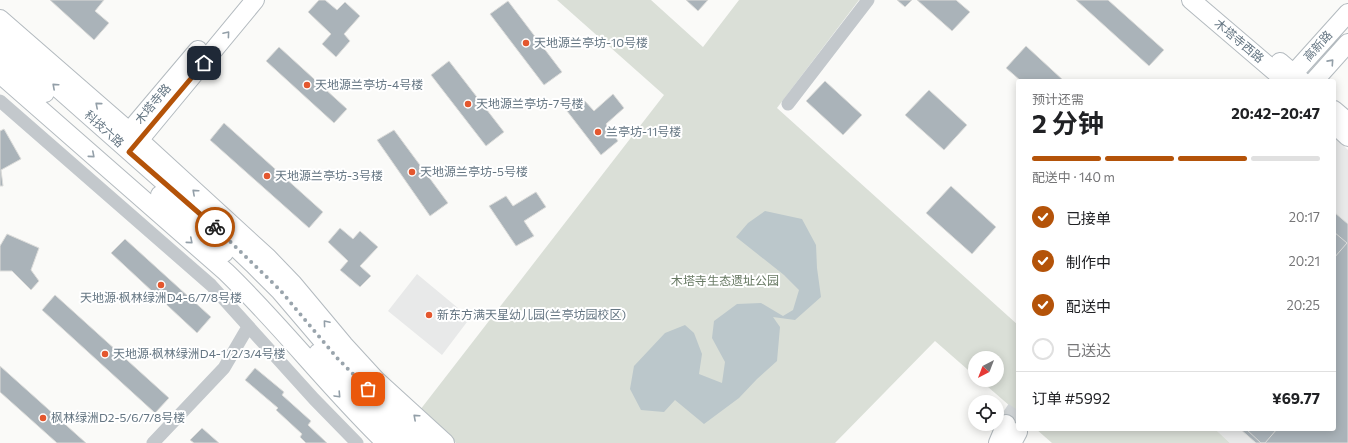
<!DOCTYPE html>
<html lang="zh">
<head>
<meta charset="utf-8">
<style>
	:root { --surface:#fff; --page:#f6f6f6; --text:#202124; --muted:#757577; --line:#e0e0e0; --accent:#b45309 }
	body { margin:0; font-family:Commissioner,"Noto Sans SC",sans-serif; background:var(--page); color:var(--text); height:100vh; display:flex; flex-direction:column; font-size:15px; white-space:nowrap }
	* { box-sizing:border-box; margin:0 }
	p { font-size:13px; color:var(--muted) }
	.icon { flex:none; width:22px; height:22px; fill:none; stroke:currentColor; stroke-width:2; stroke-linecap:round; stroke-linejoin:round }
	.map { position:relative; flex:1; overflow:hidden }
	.sheet { position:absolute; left:1016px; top:79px; width:320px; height:352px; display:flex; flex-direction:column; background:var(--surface); border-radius:4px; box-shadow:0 2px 10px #0003 }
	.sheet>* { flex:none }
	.needle { width:26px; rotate:222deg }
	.fabs { position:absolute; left:968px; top:351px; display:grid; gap:8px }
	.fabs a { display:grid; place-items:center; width:36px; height:36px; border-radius:50%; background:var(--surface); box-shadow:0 2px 10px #0003; font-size:20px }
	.pin { position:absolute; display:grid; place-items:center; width:34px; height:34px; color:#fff; margin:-17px; border-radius:8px; box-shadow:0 2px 6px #0006 }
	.courier { position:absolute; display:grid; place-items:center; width:40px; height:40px; margin:-20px; border:3px solid #b45309; border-radius:50%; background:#fff; color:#222; box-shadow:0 1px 5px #0007 }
	.head em { font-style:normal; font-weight:700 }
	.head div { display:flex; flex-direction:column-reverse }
	.head { display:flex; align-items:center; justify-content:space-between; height:68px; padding:0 16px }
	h1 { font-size:26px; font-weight:700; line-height:30px }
	.bar { display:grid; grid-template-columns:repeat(4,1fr); gap:6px 4px; align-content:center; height:48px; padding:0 16px }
	.bar i { height:5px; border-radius:3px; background:var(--line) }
	.bar .selected { background:var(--accent) }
	.bar p { grid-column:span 4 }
	.line { display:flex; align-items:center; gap:10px; padding:0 16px; border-top:1px solid var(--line) }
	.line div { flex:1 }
	ol { padding:0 16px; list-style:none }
	li { display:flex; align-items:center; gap:12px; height:44px }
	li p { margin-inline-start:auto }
	li .icon { padding:4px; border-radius:50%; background:var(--accent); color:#fff; stroke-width:4 }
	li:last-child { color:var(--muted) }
	li i { width:22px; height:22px; border:2px solid var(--line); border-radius:50% }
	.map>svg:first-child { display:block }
</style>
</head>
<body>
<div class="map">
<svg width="1348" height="443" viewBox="0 0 1348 443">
	<rect width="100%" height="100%" fill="#fafaf8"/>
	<path fill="#e8e9e9" d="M1334,136L1348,150V443H1230L1215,429H1334Z
		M417,274L470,318L442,355L388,311Z"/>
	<path fill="#dadfd7" d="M557,0H651L703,47L739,0H859L777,108L1018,325V413L980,380H997V358H975V376L935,341L835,443H456L420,410L664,95Z
		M1036,429H1215L1230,443H1052Z"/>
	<path fill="#bbc7cb" d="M765,211L802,219L816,245L817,268L821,297L795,320L773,317L780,327L777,361L757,379L739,398L704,424L675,400L664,412L641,410L630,389L634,366L665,333L685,325L694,333L702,354L699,374L722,383L725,362L712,338L714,321L737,304L761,303L783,316L793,310L799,290L784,275L736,237L748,223Z"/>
	<path fill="#aab3b9" stroke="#dcdcda" d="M50,0H104L95,11L109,23L94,40Z
		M319,0H325L337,10L345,2L360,16L344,34L350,41L336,57L322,44L331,34L308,12Z
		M686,0H708L698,11Z
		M897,0H912L905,7Z
		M917,0H956L970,12L952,31Z
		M1076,0H1108L1164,50L1149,66Z
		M508,1L562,72L544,85L490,14Z
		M1026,46L1064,81H1021L1006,68Z
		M279,47L347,109L334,123L266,61Z
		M449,61L504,132L486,146L431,75Z
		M825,81L862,115L843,135L806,101Z
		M929,90L967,125L944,150L905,115Z
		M613,94L624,108L606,124L618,141L601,155L567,111L584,100L594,111Z
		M224,123L323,212L309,228L210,140Z
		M4,129L21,159L1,170L3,186H0V131Z
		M394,130L448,203L430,216L377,140Z
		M951,186L996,227L972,254L926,213Z
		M536,192L546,207L524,221L534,236L516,246L489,206L506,196L513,206Z
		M1334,212L1348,224V443H1256L1240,429H1334Z
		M340,228L353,239L360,231L378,247L360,266L371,276L360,287L340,270L348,261L328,242Z
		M1334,232L1347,243L1334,258Z
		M7,234L39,248L31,270L39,281L31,290L12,271H0V246Z
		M125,239L211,317L197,333L111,253Z
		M55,295L169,398L155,413L42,310Z
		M0,366L86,443H57L0,392Z
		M255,368L284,392L282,395L311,421L308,425L327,443H306L300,437L302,434L276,410L278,408L245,380Z
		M202,428L219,443H194L190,440Z
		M1246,429H1277L1265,443H1261Z"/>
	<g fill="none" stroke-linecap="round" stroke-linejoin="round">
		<path stroke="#d5d9db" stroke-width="18" stroke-dasharray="18 9" stroke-linecap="butt" d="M1006,424L1018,406"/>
		<g stroke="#b3babf" stroke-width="20">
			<path id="secondary" d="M1191,0L1286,81
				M0,19L139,140L268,258L293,284L344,345L377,381L445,443
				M0,37L207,220L253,264L280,291L338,359L388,409L426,443
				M0,54L45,93
				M1280,62L1302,81
				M0,74L226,272C282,326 330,389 386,443
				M1290,81L1294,73L1348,13
				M1314,81L1348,43
				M1334,110L1348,122
				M1334,124L1348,137
				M122,140L198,50
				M131,150L255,0
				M160,195L224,253
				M318,353C345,386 375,415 407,443
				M998,443L1006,424
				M1012,443L1018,432"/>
		</g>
		<path stroke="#c3c8cc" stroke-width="13" d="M0,101L211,285L314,399L357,443
			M788,104L868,0
			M153,443L224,368L248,327"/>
		<use href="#secondary" stroke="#fff" stroke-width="18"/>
	</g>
	<defs><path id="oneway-chevron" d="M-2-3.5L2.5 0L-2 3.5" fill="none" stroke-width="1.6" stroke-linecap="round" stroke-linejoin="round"/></defs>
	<g stroke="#939fa8">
		<use href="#oneway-chevron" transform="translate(227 34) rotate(-50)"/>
		<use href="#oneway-chevron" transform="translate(1331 62) rotate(-48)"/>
		<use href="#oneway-chevron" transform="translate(55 86) rotate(-138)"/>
		<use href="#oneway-chevron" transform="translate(98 105) rotate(-139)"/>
		<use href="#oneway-chevron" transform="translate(92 155) rotate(41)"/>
		<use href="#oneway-chevron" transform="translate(195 192) rotate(-138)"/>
		<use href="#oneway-chevron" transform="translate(190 241) rotate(41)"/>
		<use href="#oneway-chevron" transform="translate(326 323) rotate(-130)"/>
		<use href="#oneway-chevron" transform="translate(338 395) rotate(47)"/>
		<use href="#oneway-chevron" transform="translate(416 417) rotate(-138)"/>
	</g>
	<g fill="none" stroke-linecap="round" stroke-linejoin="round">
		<path stroke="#99a4ac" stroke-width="4" stroke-dasharray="0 7.2" d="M215,227L280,290L338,359L368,389"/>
		<path stroke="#b45309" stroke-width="5" d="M204,63L129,152L215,227"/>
	</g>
	<g fill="#e4572e" stroke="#fff" stroke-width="1.5">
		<circle cx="526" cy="43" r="4"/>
		<circle cx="307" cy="85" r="4"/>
		<circle cx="468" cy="104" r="4"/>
		<circle cx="598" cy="132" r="4"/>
		<circle cx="412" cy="172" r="4"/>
		<circle cx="267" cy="176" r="4"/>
		<circle cx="161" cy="285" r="4"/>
		<circle cx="429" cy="315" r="4"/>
		<circle cx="105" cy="354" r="4"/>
		<circle cx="43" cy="418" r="4"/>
	</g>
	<g text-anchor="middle" stroke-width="4" stroke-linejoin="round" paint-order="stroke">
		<g font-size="12" fill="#657683" stroke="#fff">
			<text transform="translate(1239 41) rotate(40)" y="4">木塔寺西路</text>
			<text transform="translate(1318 46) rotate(-48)" y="4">高新路</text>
			<text transform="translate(153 104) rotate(-50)" y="4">木塔寺路</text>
			<text transform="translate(104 129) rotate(42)" y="4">科技六路</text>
		</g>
		<g font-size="12" fill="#657683" stroke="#fff" text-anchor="start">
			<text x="534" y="47">天地源兰亭坊-10号楼</text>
			<text x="315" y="89">天地源兰亭坊-4号楼</text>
			<text x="476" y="108">天地源兰亭坊-7号楼</text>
			<text x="606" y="136">兰亭坊-11号楼</text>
			<text x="420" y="176">天地源兰亭坊-5号楼</text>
			<text x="275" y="180">天地源兰亭坊-3号楼</text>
			<text x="161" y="302" text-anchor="middle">天地源·枫林绿洲D4-6/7/8号楼</text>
			<text x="437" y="319">新东方满天星幼儿园(兰亭坊园校区)</text>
			<text x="113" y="358">天地源·枫林绿洲D4-1/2/3/4号楼</text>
			<text x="51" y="422">枫林绿洲D2-5/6/7/8号楼</text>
		</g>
		<g font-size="12" fill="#687a64" stroke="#fff">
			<text x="725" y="285">木塔寺生态遗址公园</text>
		</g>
	</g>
</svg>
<div class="fabs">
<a><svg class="needle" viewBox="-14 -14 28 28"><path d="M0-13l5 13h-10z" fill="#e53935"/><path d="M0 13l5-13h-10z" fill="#757577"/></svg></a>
<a><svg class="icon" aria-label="locate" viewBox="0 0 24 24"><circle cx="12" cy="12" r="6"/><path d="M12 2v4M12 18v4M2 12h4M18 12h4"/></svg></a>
</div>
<div class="pin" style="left:368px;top:389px;background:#ea580c"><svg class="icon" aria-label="bag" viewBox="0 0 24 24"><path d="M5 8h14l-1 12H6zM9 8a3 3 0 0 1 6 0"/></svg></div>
<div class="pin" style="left:204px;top:63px;background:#1f2937"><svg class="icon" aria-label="home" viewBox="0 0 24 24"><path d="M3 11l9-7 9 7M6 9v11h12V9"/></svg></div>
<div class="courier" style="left:215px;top:227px"><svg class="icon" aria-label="bike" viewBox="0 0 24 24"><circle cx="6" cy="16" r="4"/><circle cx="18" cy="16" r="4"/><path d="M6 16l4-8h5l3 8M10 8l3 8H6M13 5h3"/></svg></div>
<section class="sheet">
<div class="head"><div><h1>2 分钟</h1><p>预计还需</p></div><em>20:42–20:47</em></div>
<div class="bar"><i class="selected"></i><i class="selected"></i><i class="selected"></i><i></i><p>配送中 · 140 m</p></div>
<ol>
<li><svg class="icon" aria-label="check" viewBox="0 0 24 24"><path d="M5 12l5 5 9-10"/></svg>已接单<p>20:17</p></li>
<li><svg class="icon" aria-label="check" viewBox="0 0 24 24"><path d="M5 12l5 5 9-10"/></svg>制作中<p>20:21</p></li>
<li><svg class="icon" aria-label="check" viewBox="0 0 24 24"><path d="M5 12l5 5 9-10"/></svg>配送中<p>20:25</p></li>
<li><i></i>已送达</li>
</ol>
<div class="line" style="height:52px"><div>订单 #5992</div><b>¥69.77</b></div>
</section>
</div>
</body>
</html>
